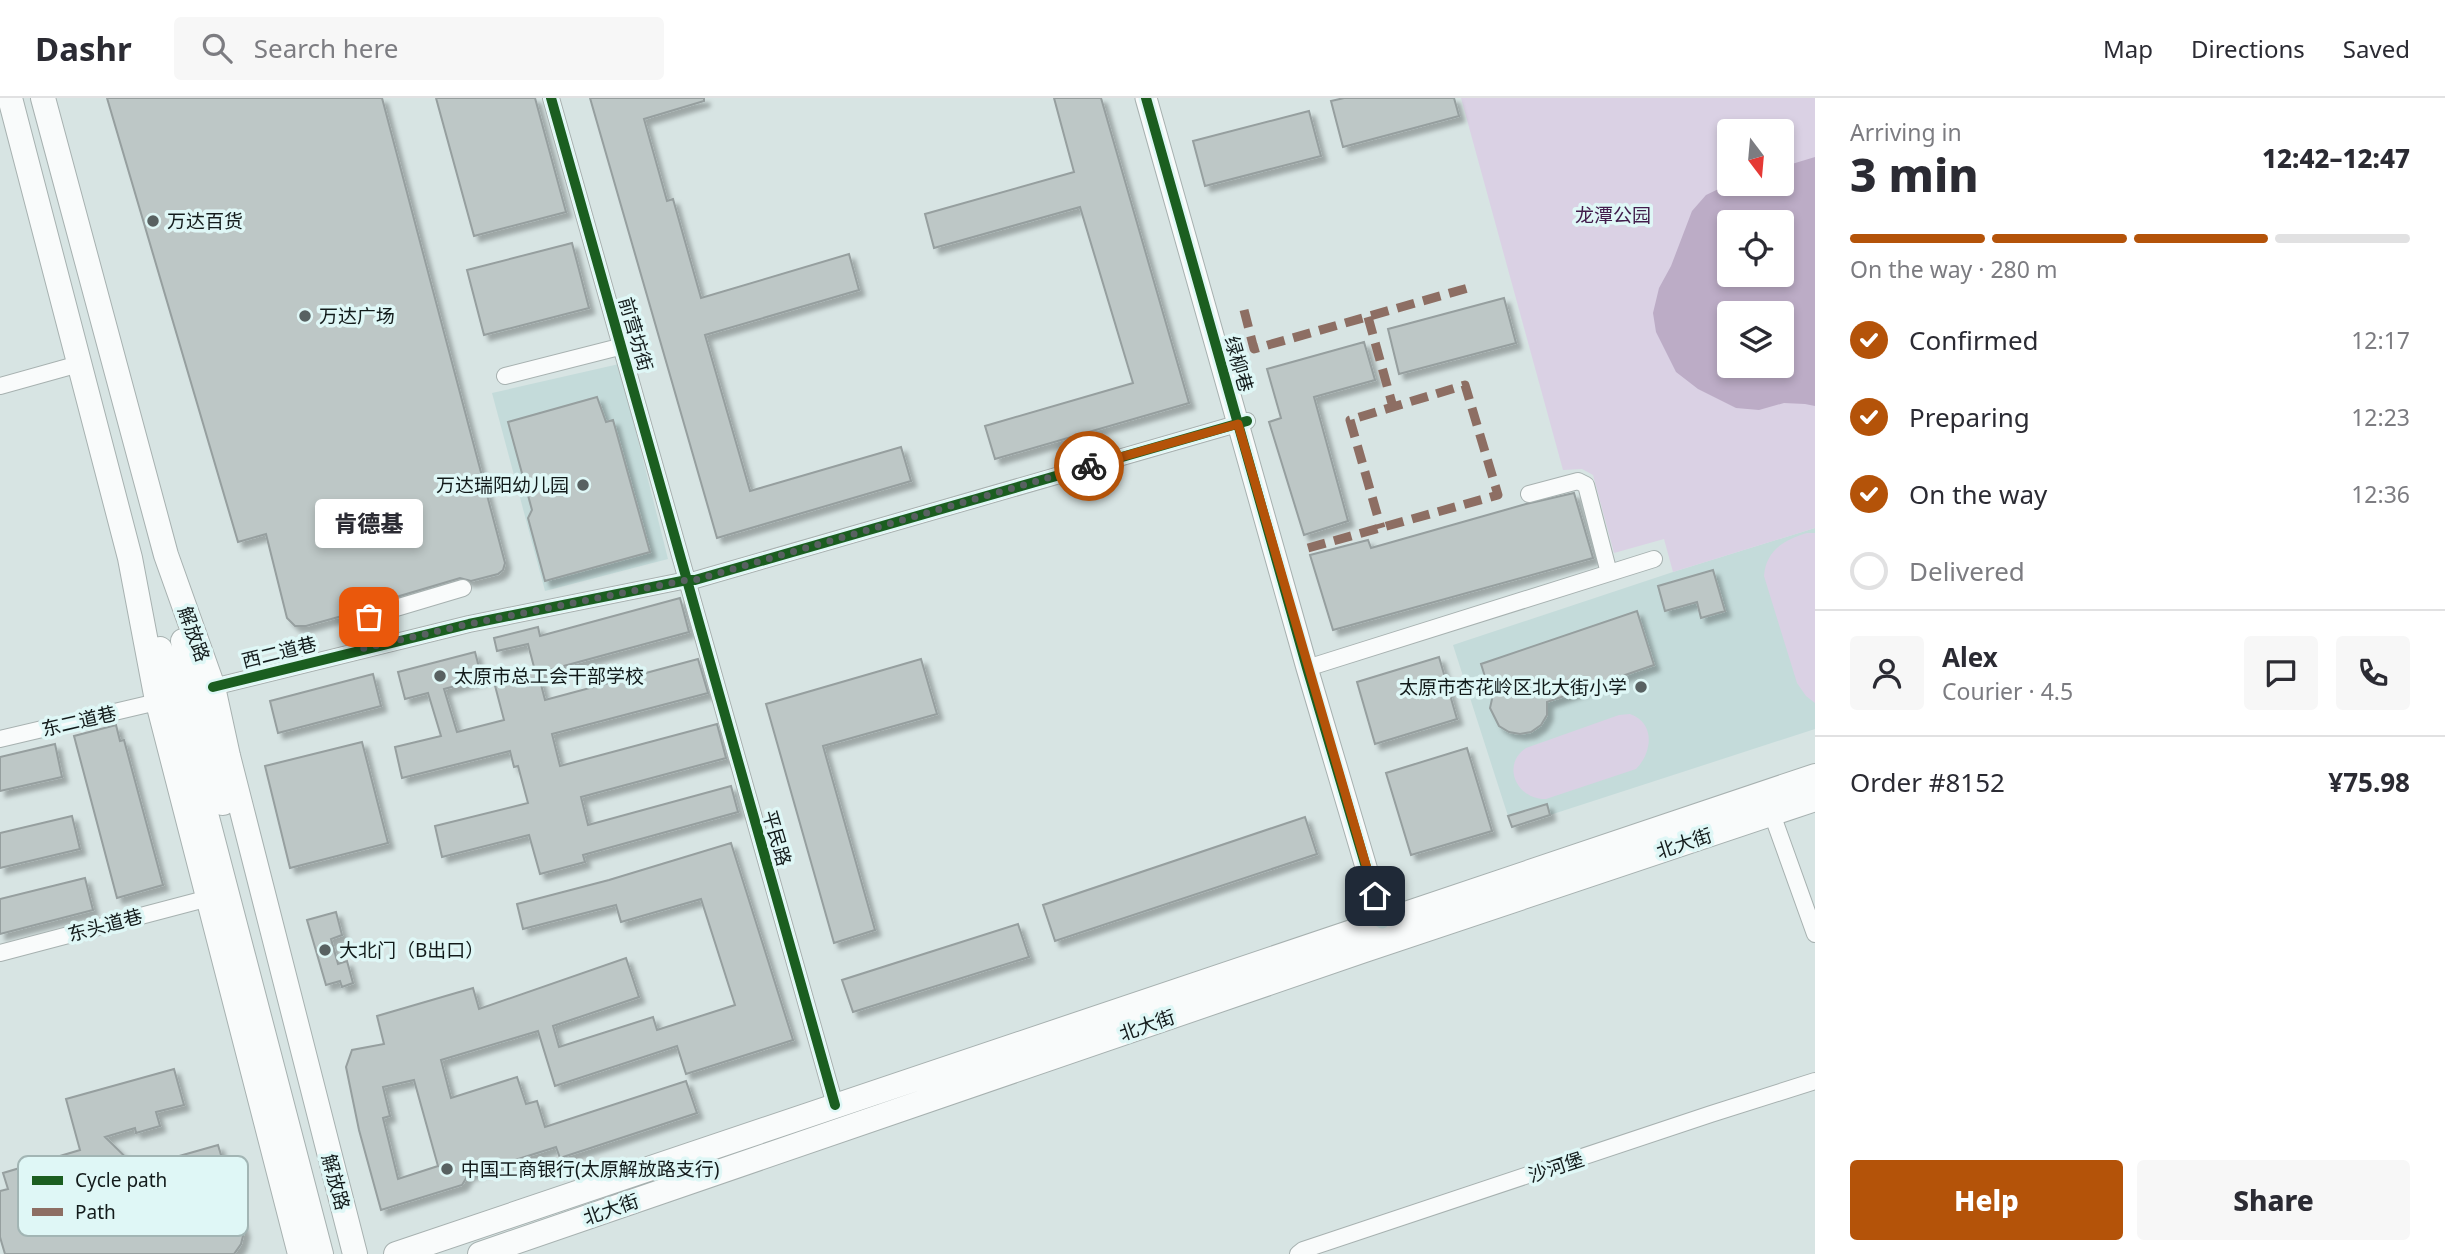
<!DOCTYPE html>
<html lang="en">
<head>
<meta charset="utf-8">
<style>
	:root { --surface:#fff; --page:#f7f7f7; --text:#2b2b33; --muted:#7c7c81; --line:#e1e1e2; --accent:#b45309 }
	body { margin:0; font-family:"Noto Sans","Noto Sans SC",sans-serif; background:var(--page); color:var(--text); height:100vh; display:flex; flex-direction:column; font-size:26px; white-space:nowrap }
	* { box-sizing:border-box; margin:0 }
	p { font-size:23px; color:var(--muted) }
	.icon { flex:none; width:38px; height:38px; fill:none; stroke:currentColor; stroke-width:2; stroke-linecap:round; stroke-linejoin:round }
	.map { position:relative; flex:1; overflow:hidden }
	.drawer { display:flex; flex-direction:column; background:var(--surface); width:630px }
	.drawer>* { flex:none }
	.needle { width:46px; rotate:164deg }
	.controls { position:absolute; left:1717px; top:21px; display:grid; gap:14px }
	.controls a { display:grid; place-items:center; width:77px; height:77px; border-radius:7px; background:var(--surface); box-shadow:0 4px 10px #0003; font-size:35px }
	.pin { position:absolute; display:grid; place-items:center; width:60px; height:60px; color:#fff; margin:-30px; border-radius:14px; box-shadow:0 4px 10px #0006 }
	.courier { position:absolute; display:grid; place-items:center; width:70px; height:70px; margin:-35px; border:5px solid #b45309; border-radius:50%; background:#fff; color:#222; box-shadow:0 2px 9px #0007 }
	.bubble { position:absolute; height:49px; border-radius:7px; background:var(--surface); box-shadow:0 4px 10px #0003; font-size:23px; font-weight:800; line-height:49px; text-align:center }
	.head em { font-style:normal; font-weight:800 }
	.head div { display:flex; flex-direction:column-reverse }
	.head { display:flex; align-items:center; justify-content:space-between; height:119px; padding:0 35px }
	h1 { font-size:46px; font-weight:800; line-height:52px }
	.bar { display:grid; grid-template-columns:repeat(4,1fr); gap:10px 7px; align-content:center; height:84px; padding:0 35px }
	.bar i { height:9px; border-radius:5px; background:var(--line) }
	.bar .current { background:var(--accent) }
	.bar p { grid-column:span 4 }
	.line { display:flex; align-items:center; gap:18px; padding:0 35px; border-top:2px solid var(--line) }
	.line div { flex:1 }
	.round { display:grid; place-items:center; flex:none; width:74px; height:74px; border-radius:7px; background:var(--page) }
	ol { padding:0 35px; list-style:none }
	li { display:flex; align-items:center; gap:21px; height:77px }
	li p { margin-inline-start:auto }
	li .icon { padding:7px; border-radius:50%; background:var(--accent); color:#fff; stroke-width:4 }
	li:last-child { color:var(--muted) }
	li i { width:38px; height:38px; border:4px solid var(--line); border-radius:50% }
	.button { display:flex; gap:14px; margin-top:auto; padding:14px 35px }
	.button a { flex:1; height:80px; border-radius:7px; background:var(--accent); color:#fff; font-size:28px; font-weight:800; line-height:80px; text-align:center }
	.button a+a { background:var(--page); color:var(--text) }
	header { display:flex; align-items:center; gap:42px; box-sizing:border-box; height:98px; padding:0 35px; background:var(--surface); border-bottom:2px solid var(--line) }
	header strong { font-size:33px }
	nav { display:flex; gap:38px; margin-inline-start:auto; font-size:24px }
	.search { width:490px; height:63px; background:var(--page); display:flex; align-items:center; gap:18px; box-sizing:border-box; padding:0 24px; border-radius:7px; color:var(--muted); font-size:26px }
	main { display:flex; flex:1; min-height:0 }
	.map>svg:first-child { display:block }
</style>
</head>
<body>
<header>
<strong>Dashr</strong>
<div class="search"><svg class="icon" aria-label="search" viewBox="0 0 24 24"><circle cx="10" cy="10" r="6"/><path d="M15 15l6 6"/></svg>Search here</div>
<nav><a>Map</a><a>Directions</a><a>Saved</a></nav>
</header>
<main>
<div class="map">
<svg width="1815" height="1156" viewBox="0 0 1815 1156">
	<defs>
		<filter id="shadow"><feDropShadow dx="5.5" dy="5.5" stdDeviation="2" flood-color="#0004"/></filter>
	</defs>
	<rect width="100%" height="100%" fill="#d7e4e3"/>
	<path fill="#c4dbda" d="M619,266L668,461L545,493L492,295Z
		M1815,430V631L1550,717L1546,706L1508,718L1453,547L1673,474Z"/>
	<path fill="#dad1e4" fill-rule="evenodd" d="M1461,0H1815V430L1673,474L1664,441L1614,455L1593,377L1582,371L1563,372ZM1729,33H1782V86H1729ZM1729,124H1782V177H1729ZM1729,215H1782V268H1729Z
		M1807,435H1815V605L1806,598L1797,585L1764,478C1766,453 1783,442 1807,435Z
		M1630,616C1656,625 1652,655 1636,671L1546,701C1518,702 1500,668 1526,650L1619,617Z"/>
	<path fill="#bcacc6" fill-rule="evenodd" d="M1815,59V308L1805,306L1784,305L1759,312L1736,310L1698,291L1676,274L1656,234L1653,215L1659,190L1671,168L1692,113L1706,97L1729,86H1782V69ZM1729,124H1782V177H1729ZM1729,215H1782V268H1729Z"/>
	<path fill="#bdc7c6" stroke="#969f9f" stroke-width="2" fill-rule="evenodd" filter="url(#shadow)" d="M107,0H382L505,465L503,472L498,476L471,483L460,480L366,508L360,513L306,528H295L287,520L266,436L238,444Z
		M436,0H535L566,114L474,138Z
		M590,0H704V3L644,21L667,103L673,101L701,200L849,156L859,192L705,237L750,393L901,349L911,383L717,440Z
		M1054,0H1101L1189,305L995,361L985,328L1133,285L1080,109L934,150L925,116L1074,74Z
		M1344,0H1454L1459,18L1343,49L1331,3Z
		M1309,13L1321,58L1205,88L1193,43Z
		M572,145L589,210L484,237L467,172Z
		M1504,200L1516,245L1399,276L1388,231Z
		M1364,244L1375,282L1314,299L1348,423L1304,437L1269,324L1281,320L1267,271Z
		M597,299L606,324L613,322L650,454L545,483L528,420L532,412L508,324Z
		M1574,395L1593,460L1333,532L1310,457L1368,442L1371,450L1526,406Z
		M1713,472L1725,513L1701,520L1697,504L1665,513L1658,488Z
		M680,500L689,534L538,575L545,602L698,561L708,595L552,636L560,668L717,626L726,660L581,699L588,727L731,688L738,714L583,757L585,764L540,776L529,737L442,759L435,728L528,705L518,668L514,669L510,653L402,680L395,649L441,638L428,595L405,601L398,574L475,554L482,581L444,591L457,634L504,622L493,580L534,569L528,546L497,553L494,540L538,529L540,538Z
		M1637,513L1654,567L1547,604V617L1541,627L1531,634L1520,636L1509,634L1499,628L1490,610L1492,601L1481,566Z
		M1439,559L1457,621L1375,646L1357,584Z
		M921,561L937,616L823,648L875,832L834,845L766,606Z
		M373,576L381,608L278,635L270,603Z
		M116,627L120,643L124,642L163,787L117,800L74,638Z
		M362,644L388,745L290,770L265,668Z
		M55,646L62,679L0,693V659Z
		M1467,650L1492,733L1411,757L1386,675Z
		M1547,706L1550,717L1512,729L1508,718Z
		M72,718L80,751L0,770V735Z
		M1305,719L1317,756L1055,843L1043,807Z
		M731,745L793,942L686,976L677,948L555,988L538,933L441,962L451,1000L517,979L526,1006L537,1003L545,1029L686,983L697,1015L560,1060L556,1049L468,1077L462,1087L381,1112L359,1032L346,969L352,952L384,946L377,918L473,890L479,911L626,860L639,899L553,928L559,949L653,919L657,932L735,907L701,801L621,824L616,807L523,831L517,806L609,782ZM414,982L438,1068L398,1081L383,1020L390,1018L383,989Z
		M85,780L93,812L0,836V801Z
		M336,814L342,837L331,841L338,866L347,863L353,885L342,889L340,883L326,887L307,822Z
		M1018,826L1029,859L853,914L842,882Z
		M174,971L184,1007L156,1014L160,1028L136,1035L135,1030L105,1039L148,1081L144,1068L218,1047L244,1134L241,1146L234,1156H5L0,1139V1093L8,1091L3,1075L80,1052L66,1001Z"/>
	<g fill="none" stroke-linecap="round" stroke-linejoin="round">
		<g stroke="#a7b1b0" stroke-width="18">
			<path id="street" d="M551,0L835,1007
				M505,278L627,247
				M0,288L79,266
				M1529,396L1578,383L1586,387L1609,475
				M361,551C357,536 359,531 369,518L463,490
				M1307,570L1654,461
				M213,589L469,526L687,482H695L1247,323
				M0,641L157,604
				M1772,716L1815,836
				M0,855L209,800
				M1298,1156L1303,1152L1711,1016L1815,983"/>
		</g>
		<g stroke="#a7b1b0" stroke-width="23">
			<path id="secondary" d="M1146,0L1307,570L1382,823"/>
		</g>
		<g stroke="#a7b1b0" stroke-width="26">
			<path id="primary" d="M10,0L130,460L156,597L300,1156
				M43,0L166,457L213,589L228,658L355,1156
				M183,543L193,592L223,705
				M160,551L175,597L321,1156
				M396,1156L1815,678
				M480,1156L1362,853L1815,701"/>
		</g>
		<use href="#street" stroke="#f9fbfb" stroke-width="16"/>
		<use href="#secondary" stroke="#f9fbfb" stroke-width="21"/>
		<use href="#primary" stroke="#f9fbfb" stroke-width="24"/>
		<path stroke="#8d6e63" stroke-width="9" stroke-dasharray="18 9" stroke-linecap="butt" d="M1244,212L1254,251L1468,190
			M1368,219L1393,309
			M1308,450L1498,397L1465,287L1350,322L1381,430"/>
		<g stroke="#dff7f6" stroke-width="15">
			<path id="cycleway" d="M551,0L835,1007
				M1146,0L1307,570L1382,823
				M213,589L469,526L687,482H695L1247,323"/>
		</g>
		<use href="#cycleway" stroke="#1b5e20" stroke-width="10"/>
	</g>
	<g fill="none" stroke-linecap="round" stroke-linejoin="round">
		<path stroke="#586161" stroke-width="7" stroke-dasharray="0 12.6" d="M369,519C359,531 357,536 361,551L469,526L687,482H695L1089,368"/>
		<path stroke="#b45309" stroke-width="9" d="M1089,368L1238,326L1375,798"/>
	</g>
	<g fill="#586161" stroke="#dff7f6" stroke-width="2.5">
		<circle cx="153" cy="123" r="7"/>
		<circle cx="305" cy="218" r="7"/>
		<circle cx="583" cy="387" r="7"/>
		<circle cx="440" cy="578" r="7"/>
		<circle cx="1641" cy="589" r="7"/>
		<circle cx="325" cy="852" r="7"/>
		<circle cx="447" cy="1071" r="7"/>
	</g>
	<g text-anchor="middle" stroke-width="7" stroke-linejoin="round" paint-order="stroke">
		<g font-size="19" fill="#411c4b" stroke="#dff7f6">
			<text x="1613" y="124">龙潭公园</text>
		</g>
		<g font-size="19" fill="#131b1b" stroke="#dff7f6" text-anchor="start">
			<text x="167" y="130">万达百货</text>
			<text x="319" y="225">万达广场</text>
			<text x="569" y="394" text-anchor="end">万达瑞阳幼儿园</text>
			<text x="454" y="585">太原市总工会干部学校</text>
			<text x="1627" y="596" text-anchor="end">太原市杏花岭区北大街小学</text>
			<text x="339" y="859">大北门（B出口）</text>
			<text x="461" y="1078">中国工商银行(太原解放路支行)</text>
		</g>
		<g font-size="19" fill="#131b1b" stroke="#dff7f6">
			<text transform="translate(636 236) rotate(74)" y="7">前营坊街</text>
			<text transform="translate(1239 266) rotate(74)" y="7">绿柳巷</text>
			<text transform="translate(194 536) rotate(70)" y="7">解放路</text>
			<text transform="translate(279 554) rotate(-14)" y="7">西二道巷</text>
			<text transform="translate(79 623) rotate(-13)" y="7">东二道巷</text>
			<text transform="translate(777 740) rotate(74)" y="7">平民路</text>
			<text transform="translate(1684 745) rotate(-18)" y="7">北大街</text>
			<text transform="translate(105 827) rotate(-15)" y="7">东头道巷</text>
			<text transform="translate(1147 927) rotate(-19)" y="7">北大街</text>
			<text transform="translate(1556 1069) rotate(-18)" y="7">沙河堡</text>
			<text transform="translate(336 1084) rotate(75)" y="7">解放路</text>
			<text transform="translate(611 1111) rotate(-19)" y="7">北大街</text>
		</g>
	</g>
	<rect x="18" y="1058" width="230" height="80" rx="10" fill="#dff7f6" stroke="#a2b5b4" stroke-width="2"/>
	<rect x="32" y="1078" width="31" height="9" fill="#1b5e20"/>
	<rect x="32" y="1110" width="31" height="8" fill="#8d6e63"/>
	<g font-size="19" fill="#131b1b">
		<text x="75" y="1089">Cycle path</text>
		<text x="75" y="1121">Path</text>
	</g>
</svg>
<div class="controls">
<a><svg class="needle" viewBox="-14 -14 28 28"><path d="M0-13l5 13h-10z" fill="#e53935"/><path d="M0 13l5-13h-10z" fill="#7c7c81"/></svg></a>
<a><svg class="icon" aria-label="locate" viewBox="0 0 24 24"><circle cx="12" cy="12" r="6"/><path d="M12 2v4M12 18v4M2 12h4M18 12h4"/></svg></a>
<a><svg class="icon" aria-label="layers" viewBox="0 0 24 24"><path d="M12 4l9 5-9 5-9-5zM3 14l9 5 9-5"/></svg></a>
</div>
<div class="pin" style="left:369px;top:519px;background:#ea580c"><svg class="icon" aria-label="bag" viewBox="0 0 24 24"><path d="M5 8h14l-1 12H6zM9 8a3 3 0 0 1 6 0"/></svg></div>
<div class="pin" style="left:1375px;top:798px;background:#1f2937"><svg class="icon" aria-label="home" viewBox="0 0 24 24"><path d="M3 11l9-7 9 7M6 9v11h12V9"/></svg></div>
<div class="courier" style="left:1089px;top:368px"><svg class="icon" aria-label="bike" viewBox="0 0 24 24"><circle cx="6" cy="16" r="4"/><circle cx="18" cy="16" r="4"/><path d="M6 16l4-8h5l3 8M10 8l3 8H6M13 5h3"/></svg></div>
<div class="bubble" style="left:315px;top:401px;width:108px">肯德基</div>
</div>
<section class="drawer">
<div class="head"><div><h1>3 min</h1><p>Arriving in</p></div><em>12:42–12:47</em></div>
<div class="bar"><i class="current"></i><i class="current"></i><i class="current"></i><i></i><p>On the way · 280 m</p></div>
<ol>
<li><svg class="icon" aria-label="check" viewBox="0 0 24 24"><path d="M5 12l5 5 9-10"/></svg>Confirmed<p>12:17</p></li>
<li><svg class="icon" aria-label="check" viewBox="0 0 24 24"><path d="M5 12l5 5 9-10"/></svg>Preparing<p>12:23</p></li>
<li><svg class="icon" aria-label="check" viewBox="0 0 24 24"><path d="M5 12l5 5 9-10"/></svg>On the way<p>12:36</p></li>
<li><i></i>Delivered</li>
</ol>
<div class="line" style="height:126px"><a class="round"><svg class="icon" aria-label="person" viewBox="0 0 24 24"><circle cx="12" cy="8" r="4"/><path d="M4 21q1-7 8-7t8 7"/></svg></a><div><b>Alex</b><p>Courier · 4.5</p></div><a class="round"><svg class="icon" aria-label="chat" viewBox="0 0 24 24"><path d="M4 5h16v11H9l-5 4z"/></svg></a><a class="round"><svg class="icon" aria-label="phone" viewBox="0 0 24 24"><path d="M5 4h4l2 5-3 2q2 4 5 5l2-3 5 2v4C11 20 4 13 5 4z"/></svg></a></div>
<div class="line" style="height:91px"><div>Order #8152</div><b>¥75.98</b></div>
<div class="button"><a>Help</a><a>Share</a></div>
</section>
</main>
</body>
</html>
